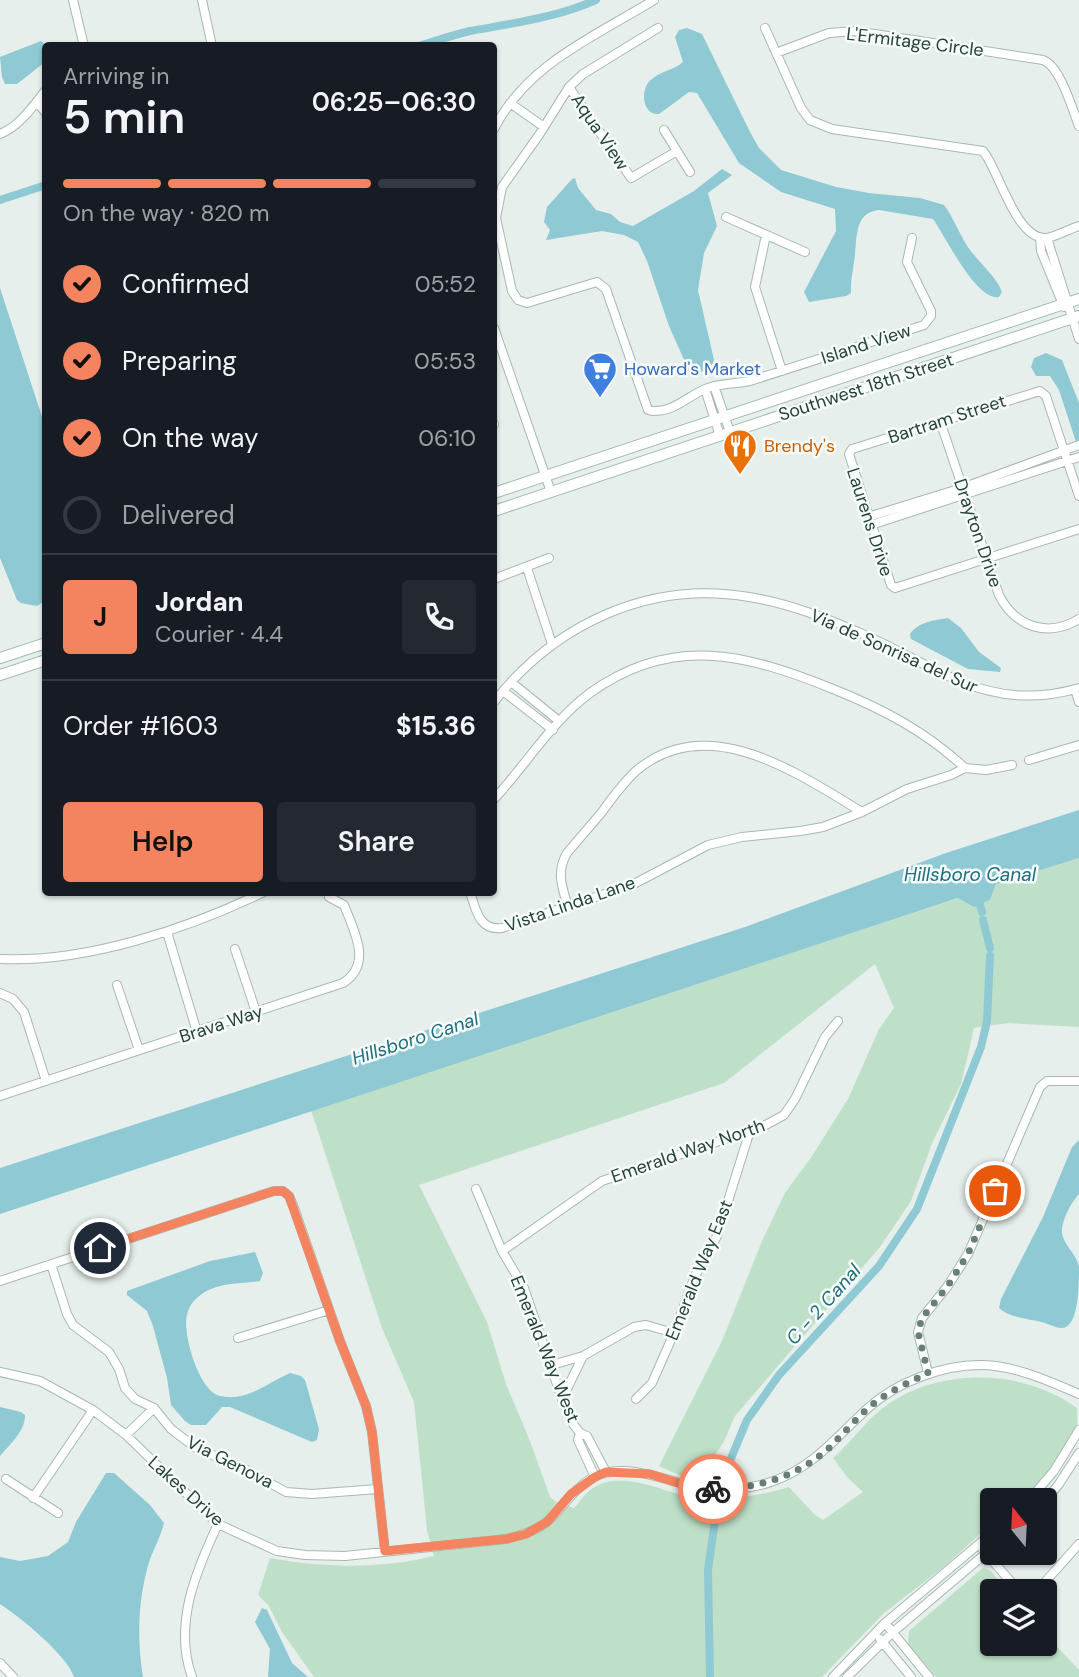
<!DOCTYPE html>
<html lang="en">
<head>
<meta charset="utf-8">
<style>
	:root { --surface:#171b24; --page:#242831; --text:#f1f3f6; --muted:#9ea1a6; --line:#363941; --accent:#f4845f }
	body { margin:0; font-family:"DM Sans",sans-serif; background:var(--page); color:var(--text); height:100vh; display:flex; flex-direction:column; font-size:26px; white-space:nowrap }
	* { box-sizing:border-box; margin:0 }
	p { font-size:23px; color:var(--muted) }
	.icon { flex:none; width:38px; height:38px; fill:none; stroke:currentColor; stroke-width:2; stroke-linecap:round; stroke-linejoin:round }
	.map { position:relative; flex:1; overflow:hidden }
	.sheet { position:absolute; left:42px; top:42px; width:455px; height:854px; display:flex; flex-direction:column; background:var(--surface); border-radius:7px; box-shadow:0 2px 5px #0004 }
	.sheet>* { flex:none }
	.needle { width:46px; rotate:342deg }
	.fabs { position:absolute; left:980px; top:1488px; display:grid; gap:14px }
	.fabs a { display:grid; place-items:center; width:77px; height:77px; border-radius:7px; background:var(--surface); box-shadow:0 2px 5px #0004; font-size:35px }
	.pin { position:absolute; display:grid; place-items:center; width:60px; height:60px; color:#fff; margin:-30px; border:4px solid #fff; border-radius:50%; box-shadow:0 2px 7px #0007 }
	.courier { position:absolute; display:grid; place-items:center; width:70px; height:70px; margin:-35px; border:5px solid #f4845f; border-radius:50%; background:#fff; color:#222; box-shadow:0 2px 9px #0007 }
	.headline em { font-style:normal; font-weight:600 }
	.headline div { display:flex; flex-direction:column-reverse }
	.headline { display:flex; align-items:center; justify-content:space-between; height:119px; padding:0 21px }
	h1 { font-size:46px; font-weight:600; line-height:52px }
	.bar { display:grid; grid-template-columns:repeat(4,1fr); gap:10px 7px; align-content:center; height:84px; padding:0 21px }
	.bar i { height:9px; border-radius:5px; background:var(--line) }
	.bar .current { background:var(--accent) }
	.bar p { grid-column:span 4 }
	.line { display:flex; align-items:center; gap:18px; padding:0 21px; border-top:2px solid var(--line) }
	.line div { flex:1 }
	.round { display:grid; place-items:center; flex:none; width:74px; height:74px; border-radius:7px; background:var(--page) }
	ol { padding:0 21px; list-style:none }
	li { display:flex; align-items:center; gap:21px; height:77px }
	li p { margin-inline-start:auto }
	li .icon { padding:7px; border-radius:50%; background:var(--accent); color:#111; stroke-width:4 }
	li:last-child { color:var(--muted) }
	li i { width:38px; height:38px; border:4px solid var(--line); border-radius:50% }
	.button { display:flex; gap:14px; margin-top:auto; padding:14px 21px }
	.button a { flex:1; height:80px; border-radius:7px; background:var(--accent); color:#111; font-size:28px; font-weight:600; line-height:80px; text-align:center }
	.button a+a { background:var(--page); color:var(--text) }
	.map>svg:first-child { display:block }
</style>
</head>
<body>
<div class="map">
<svg width="1079" height="1677" viewBox="0 0 1079 1677">
	<rect width="100%" height="100%" fill="#e6efeb"/>
	<path fill="#bfe0c8" d="M1079,858V1027L1008,1023L974,1028L961,1084L933,1141L911,1201L880,1247L735,1416C730,1425 728,1435 723,1443C715,1455 708,1464 704,1478L679,1475L659,1466L722,1341L762,1241L785,1193L812,1156L848,1099L879,1029L894,1008L875,964L724,1083L419,1185L487,1322L506,1384L530,1441L550,1497L556,1502L574,1508C579,1503 583,1496 589,1491C621,1464 668,1497 704,1499C727,1501 767,1494 789,1487L814,1514L823,1520L863,1492L847,1477L833,1458C851,1443 864,1422 883,1408C937,1367 1023,1368 1077,1408C1077,1415 1078,1423 1076,1430C1067,1459 1040,1480 1020,1500H992V1523L946,1565L884,1613L822,1677H314L282,1632L269,1606L258,1595L270,1558C322,1568 383,1569 434,1556L427,1530L414,1402L382,1328L311,1110L959,898L974,907L990,900L996,884Z
		M983,1568L991,1571L1007,1591H992V1643H1045V1634L1079,1670V1677H936L908,1644L909,1631Z"/>
	<path fill="#8ec9d4" d="M687,28L702,34L750,132L759,148L781,170L836,187L869,193L920,198L944,205C953,217 958,231 966,244C975,259 997,277 1002,292L999,297C976,301 946,237 933,219L879,210C855,212 857,236 855,254C854,267 850,280 851,293L846,296L809,302L804,292L836,231L835,209L781,192L739,163L697,93L689,92L659,114C641,115 640,87 652,79C661,71 674,70 683,62L675,37L679,30Z
		M41,41L46,45L45,62L17,84H5L2,77L0,57Z
		M722,169L732,175L708,193L717,226L704,253L698,290L714,360C711,371 699,374 689,371L669,326L647,261L638,242L624,235L602,231L546,240L550,230L544,222L547,207L572,179L575,178L578,188L596,210L611,214L620,222L633,226L694,191Z
		M0,288L45,426L46,600L37,606L21,603L17,600L0,558Z
		M1046,353L1062,360L1079,403V451L1059,390L1050,376H1036L1031,367L1034,358Z
		M948,618L961,628L979,652L1001,668L1000,672L968,669L911,639L910,634C918,622 935,620 948,618Z
		M1079,810V858L996,884L990,900L974,907L958,898L0,1214V1168L745,927L946,853Z
		M1079,1140V1194C1071,1203 1064,1216 1062,1228C1060,1243 1077,1253 1079,1267C1079,1282 1079,1321 1066,1327C1060,1330 1051,1325 1045,1323C1032,1319 1009,1318 999,1308L1001,1299L1043,1217L1072,1147Z
		M255,1252L263,1273L260,1281C236,1285 213,1281 194,1301C191,1304 188,1310 187,1315C182,1333 199,1392 220,1396C247,1402 267,1383 290,1373L301,1376L305,1380L319,1429L317,1440L312,1442L230,1407H222L206,1425H191L185,1421L171,1405L167,1378L153,1326L147,1311L127,1295V1291L210,1261Z
		M0,1407L21,1412L25,1415C25,1432 10,1444 0,1456Z
		M106,1473H114L150,1505L164,1523C160,1539 151,1553 147,1569C138,1604 137,1641 143,1677H74C67,1655 20,1617 0,1604V1557L20,1561L48,1556L68,1542L76,1522Z
		M262,1608L267,1610L292,1663L308,1677H268L270,1649L255,1622Z"/>
	<g fill="none" stroke-linecap="round" stroke-linejoin="round">
		<path stroke="#8ec9d4" stroke-width="8" d="M418,46C435,41 453,35 470,31C514,23 555,18 596,0
			M0,200L46,185
			M977,894L982,912
			M983,920L990,948
			M710,1677L708,1570L718,1499L724,1475L747,1420L779,1375L879,1266L917,1209L981,1047L987,1021L990,956"/>
		<g stroke="#a8b8b2" stroke-width="10">
			<path id="minor" d="M73,0L84,46
				M202,0L212,46
				M658,28L583,74L569,87L539,135L502,187L496,218L512,291L518,300L527,303L597,282L606,289L648,410C669,416 688,396 705,389C719,383 735,384 750,381L924,325L931,316V311L907,262L912,238
				M765,28L801,108L810,120L832,129L983,151C999,170 1016,241 1047,238C1057,236 1069,229 1079,226
				M776,53L829,33L855,31L1043,60C1060,66 1072,108 1079,126
				M569,87L631,178L677,151
				M37,102L46,113
				M510,103L544,127
				M494,129C527,64 594,37 654,0
				M664,130L690,172
				M0,134C20,126 33,106 46,90
				M726,217L805,252
				M766,235L755,287L782,371
				M1040,237L1041,251L1064,307
				M1047,238L1079,339
				M494,328L551,492
				M714,386L730,432
				M705,389L720,436
				M940,421L999,595C1015,627 1048,638 1079,619
				M494,425V424
				M1079,496L1046,396L1040,391L852,449L849,454L891,585L895,588L1079,529
				M868,517L962,488L1079,445
				M871,525L1079,457
				M527,568L552,644
				M494,579L549,558
				M511,682L559,721
				M1075,689L1079,702
				M503,691L553,730
				M494,702C555,624 649,580 749,597C789,603 828,619 865,635C941,669 990,714 1079,688
				M1029,760L1079,745
				M494,799C526,765 552,721 590,693C672,634 747,654 833,689C883,709 925,731 965,768
				M470,892C476,910 479,931 502,928L632,885L708,845L742,837L800,831L823,827L862,812L907,789L951,775L965,768L986,770L1012,765
				M568,907C562,887 556,872 567,853C578,840 590,826 602,812C612,798 623,783 636,771C707,710 797,773 862,812
				M167,932L197,1032
				M235,949L256,1012
				M0,959C86,963 187,929 264,892
				M117,985L139,1050
				M0,993L13,999L24,1012L46,1081
				M0,1096L343,983C373,964 354,931 344,905L329,897
				M476,1189L502,1251L524,1288L562,1399L573,1424L580,1433L587,1436L606,1472
				M502,1251L602,1181L728,1138L749,1134L784,1115L795,1099L825,1037L838,1021
				M51,1264L67,1314L73,1325L109,1352L119,1369L125,1388L135,1399L154,1408L171,1429L196,1448L241,1467L286,1492L312,1494L377,1489
				M0,1281L274,1191H283L289,1196L294,1208L340,1341L366,1406L372,1432L385,1551
				M238,1338L329,1310
				M552,1365L583,1356
				M0,1372L40,1381L93,1410L126,1435L218,1524L277,1551L305,1555L345,1556L506,1539C521,1535 537,1531 549,1520C566,1504 580,1479 605,1473C628,1467 655,1476 677,1482C708,1490 741,1492 771,1482C814,1467 835,1438 867,1409C896,1382 944,1364 983,1365C1016,1366 1049,1381 1079,1394
				M928,1373L918,1332L922,1318L947,1287L968,1254L1040,1087L1047,1081H1079
				M562,1399L583,1356L634,1327L646,1325L674,1333
				M636,1399L652,1383L674,1333L695,1276L717,1236L749,1134
				M580,1433L578,1440L595,1477
				M126,1435L154,1408
				M6,1479L58,1513
				M33,1498L93,1410
				M1029,1500L1054,1471L1079,1430
				M1045,1501L1059,1484L1079,1453
				M983,1550L1019,1591
				M1037,1591L1079,1544
				M885,1623L929,1677
				M880,1639L911,1677
				M0,1663L13,1677
				M192,1677C173,1625 196,1571 218,1524
				M833,1677L885,1623L992,1533
				M847,1677L893,1632L992,1548"/>
		</g>
		<g stroke="#a4bbb3" stroke-width="12">
			<path id="secondary" d="M494,493L1079,299
				M494,511L1079,316
				M0,658L46,643
				M0,675L46,660"/>
		</g>
		<use href="#minor" stroke="#fff" stroke-width="8"/>
		<use href="#secondary" stroke="#fff" stroke-width="10"/>
	</g>
	<g fill="none" stroke-linecap="round" stroke-linejoin="round">
		<path stroke="#687f78" stroke-width="7" stroke-dasharray="0 12.6" d="M713,1489C756,1489 797,1477 829,1448C842,1435 854,1421 867,1409C885,1393 907,1383 928,1373L918,1332L922,1318L947,1287L968,1254L995,1191"/>
		<path stroke="#f4845f" stroke-width="9" d="M100,1248L274,1191H283L289,1196L340,1341L366,1406L372,1432L385,1551L506,1539L526,1534L547,1522L571,1494L595,1477L606,1472L650,1474L678,1483L713,1489"/>
	</g>
	<defs>
		<g id="supermarket-pin" transform="scale(1.75)"><path d="M0 17L-7.5 6A9.5 9.5 0 1 1 7.5 6Z" fill="#3f7fe0" stroke="#f7fbf9"/><path d="M-6-5.5h2.5l.6 2H6L4.5 2H-2.5L-4.4-4H-6ZM-1.5 3.2a1.3 1.3 0 1 0 .1 0ZM3 3.2a1.3 1.3 0 1 0 .1 0Z" fill="#fff"/></g>
		<g id="restaurant-pin" transform="scale(1.75)"><path d="M0 17L-7.5 6A9.5 9.5 0 1 1 7.5 6Z" fill="#e8710a" stroke="#f7fbf9"/><path d="M-5-6h1v4h1v-4h1v4h1v-4h1v5L-1.5 .5V6h-2V.5L-5-1ZM5-6V6H3V1.5H1.5Q1.5-4 5-6Z" fill="#fff"/></g>
	</defs>
	<g fill-rule="evenodd">
		<use href="#supermarket-pin" x="600" y="369"/>
		<use href="#restaurant-pin" x="740" y="446"/>
	</g>
	<g text-anchor="middle" stroke-width="5" stroke-linejoin="round" paint-order="stroke">
		<g font-size="18" fill="#24423a" stroke="#f7fbf9">
			<text transform="translate(915 42) rotate(7)" y="6">L'Ermitage Circle</text>
			<text transform="translate(600 132) rotate(56)" y="6">Aqua View</text>
			<text transform="translate(866 344) rotate(-18)" y="6">Island View</text>
			<text transform="translate(866 387) rotate(-18)" y="6">Southwest 18th Street</text>
			<text transform="translate(947 419) rotate(-18)" y="6">Bartram Street</text>
			<text transform="translate(870 522) rotate(72)" y="6">Laurens Drive</text>
			<text transform="translate(978 533) rotate(71)" y="6">Drayton Drive</text>
			<text transform="translate(894 651) rotate(24)" y="6">Via de Sonrisa del Sur</text>
			<text transform="translate(570 904) rotate(-19)" y="6">Vista Linda Lane</text>
			<text transform="translate(221 1024) rotate(-18)" y="6">Brava Way</text>
			<text transform="translate(688 1151) rotate(-19)" y="6">Emerald Way North</text>
			<text transform="translate(699 1270) rotate(-68)" y="6">Emerald Way East</text>
			<text transform="translate(545 1349) rotate(68)" y="6">Emerald Way West</text>
			<text transform="translate(230 1462) rotate(27)" y="6">Via Genova</text>
			<text transform="translate(186 1491) rotate(42)" y="6">Lakes Drive</text>
		</g>
		<g font-size="18" fill="#366cbe" stroke="#f7fbf9" text-anchor="start">
			<text x="624" y="375">Howard's Market</text>
		</g>
		<g font-size="18" fill="#c56008" stroke="#f7fbf9" text-anchor="start">
			<text x="764" y="452">Brendy's</text>
		</g>
		<g font-size="19" font-style="italic" fill="#1c6f80" stroke="#f7fbf9">
			<text x="970" y="881">Hillsboro Canal</text>
			<text transform="translate(415 1038) rotate(-18)" y="7">Hillsboro Canal</text>
			<text transform="translate(823 1304) rotate(-48)" y="7">C - 2 Canal</text>
		</g>
	</g>
</svg>
<div class="fabs">
<a><svg class="needle" viewBox="-14 -14 28 28"><path d="M0-13l5 13h-10z" fill="#e53935"/><path d="M0 13l5-13h-10z" fill="#9ea1a6"/></svg></a>
<a><svg class="icon" aria-label="layers" viewBox="0 0 24 24"><path d="M12 4l9 5-9 5-9-5zM3 14l9 5 9-5"/></svg></a>
</div>
<div class="pin" style="left:995px;top:1191px;background:#ea580c"><svg class="icon" aria-label="bag" viewBox="0 0 24 24"><path d="M5 8h14l-1 12H6zM9 8a3 3 0 0 1 6 0"/></svg></div>
<div class="pin" style="left:100px;top:1248px;background:#1f2937"><svg class="icon" aria-label="home" viewBox="0 0 24 24"><path d="M3 11l9-7 9 7M6 9v11h12V9"/></svg></div>
<div class="courier" style="left:713px;top:1489px"><svg class="icon" aria-label="bike" viewBox="0 0 24 24"><circle cx="6" cy="16" r="4"/><circle cx="18" cy="16" r="4"/><path d="M6 16l4-8h5l3 8M10 8l3 8H6M13 5h3"/></svg></div>
<section class="sheet">
<div class="headline"><div><h1>5 min</h1><p>Arriving in</p></div><em>06:25–06:30</em></div>
<div class="bar"><i class="current"></i><i class="current"></i><i class="current"></i><i></i><p>On the way · 820 m</p></div>
<ol>
<li><svg class="icon" aria-label="check" viewBox="0 0 24 24"><path d="M5 12l5 5 9-10"/></svg>Confirmed<p>05:52</p></li>
<li><svg class="icon" aria-label="check" viewBox="0 0 24 24"><path d="M5 12l5 5 9-10"/></svg>Preparing<p>05:53</p></li>
<li><svg class="icon" aria-label="check" viewBox="0 0 24 24"><path d="M5 12l5 5 9-10"/></svg>On the way<p>06:10</p></li>
<li><i></i>Delivered</li>
</ol>
<div class="line" style="height:126px"><b class="round" style="background:var(--accent);color:#111">J</b><div><b>Jordan</b><p>Courier · 4.4</p></div><a class="round"><svg class="icon" aria-label="phone" viewBox="0 0 24 24"><path d="M5 4h4l2 5-3 2q2 4 5 5l2-3 5 2v4C11 20 4 13 5 4z"/></svg></a></div>
<div class="line" style="height:91px"><div>Order #1603</div><b>$15.36</b></div>
<div class="button"><a>Help</a><a>Share</a></div>
</section>
</div>
</body>
</html>
